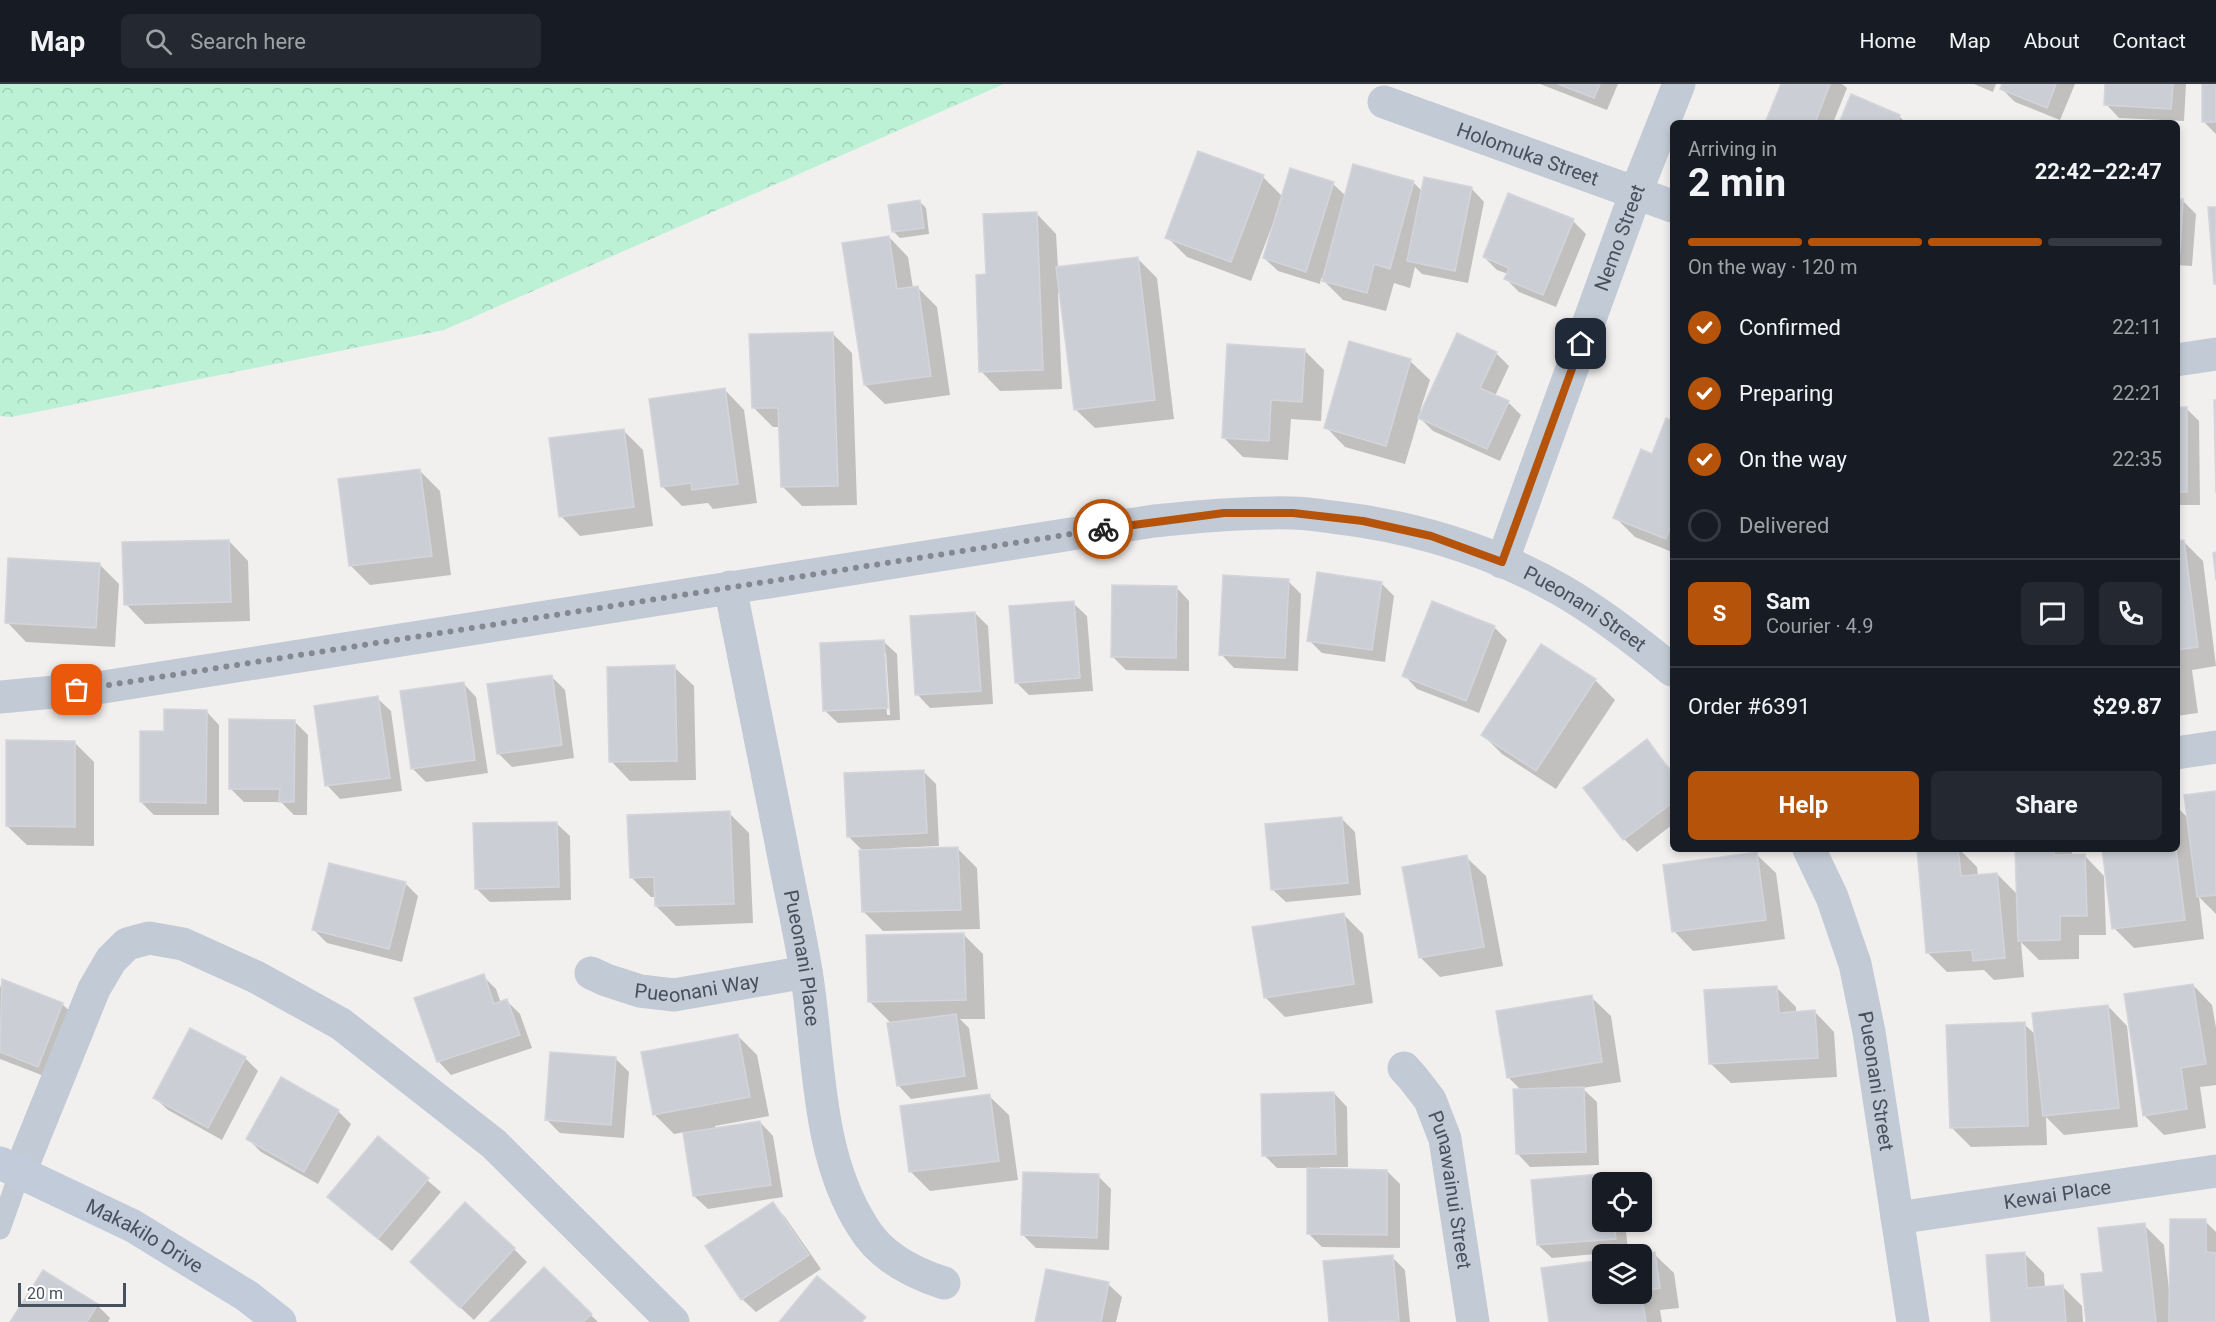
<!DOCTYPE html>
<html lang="en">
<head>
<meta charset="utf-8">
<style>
	:root { --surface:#171b24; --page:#242831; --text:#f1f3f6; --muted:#9ea1a6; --line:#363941; --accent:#b45309 }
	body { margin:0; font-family:Roboto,sans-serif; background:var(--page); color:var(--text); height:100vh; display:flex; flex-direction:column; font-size:22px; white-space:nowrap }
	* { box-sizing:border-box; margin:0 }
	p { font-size:20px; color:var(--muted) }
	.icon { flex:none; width:33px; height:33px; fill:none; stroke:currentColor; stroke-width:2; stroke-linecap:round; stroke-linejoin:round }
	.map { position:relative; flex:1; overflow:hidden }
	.panel { position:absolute; left:1670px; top:36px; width:510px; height:732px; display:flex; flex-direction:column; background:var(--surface); border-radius:9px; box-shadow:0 3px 9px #0003 }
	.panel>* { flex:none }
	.buttons { position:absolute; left:1592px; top:1088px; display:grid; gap:12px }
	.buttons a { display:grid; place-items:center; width:60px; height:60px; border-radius:9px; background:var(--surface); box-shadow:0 3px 9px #0003; font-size:30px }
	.scale { position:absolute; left:18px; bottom:15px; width:108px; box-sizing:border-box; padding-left:6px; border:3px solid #47515e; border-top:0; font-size:16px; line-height:21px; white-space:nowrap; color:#47515e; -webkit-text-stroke:4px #fff; paint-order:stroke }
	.pin { position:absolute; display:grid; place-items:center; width:51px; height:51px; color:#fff; margin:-26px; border-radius:12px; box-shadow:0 3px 9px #0006 }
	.courier { position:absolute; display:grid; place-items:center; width:60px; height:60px; margin:-30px; border:4px solid #b45309; border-radius:50%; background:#fff; color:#222; box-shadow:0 2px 8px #0007 }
	.headline em { font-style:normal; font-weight:700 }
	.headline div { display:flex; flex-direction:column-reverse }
	.headline { display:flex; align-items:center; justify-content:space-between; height:102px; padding:0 18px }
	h1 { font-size:39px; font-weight:700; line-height:45px }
	.bar { display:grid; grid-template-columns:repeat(4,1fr); gap:9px 6px; align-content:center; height:72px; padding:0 18px }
	.bar i { height:8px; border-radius:4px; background:var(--line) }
	.bar .selected { background:var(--accent) }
	.bar p { grid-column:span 4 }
	.line { display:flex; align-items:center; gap:15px; padding:0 18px; border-top:2px solid var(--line) }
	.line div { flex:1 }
	.round { display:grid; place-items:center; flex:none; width:63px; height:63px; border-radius:9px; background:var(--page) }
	ol { padding:0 18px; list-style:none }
	li { display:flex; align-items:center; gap:18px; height:66px }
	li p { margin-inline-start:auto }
	li .icon { padding:6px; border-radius:50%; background:var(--accent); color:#fff; stroke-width:4 }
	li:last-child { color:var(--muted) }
	li i { width:33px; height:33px; border:3px solid var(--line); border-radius:50% }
	.cta { display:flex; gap:12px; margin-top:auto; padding:12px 18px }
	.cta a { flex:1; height:69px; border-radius:9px; background:var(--accent); color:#fff; font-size:24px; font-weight:700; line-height:69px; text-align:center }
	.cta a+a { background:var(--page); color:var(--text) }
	header { display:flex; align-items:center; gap:36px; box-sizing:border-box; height:84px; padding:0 30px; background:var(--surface); border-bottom:2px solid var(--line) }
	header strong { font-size:28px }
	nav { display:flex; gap:33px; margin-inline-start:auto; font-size:21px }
	.search { width:420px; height:54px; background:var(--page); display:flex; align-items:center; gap:15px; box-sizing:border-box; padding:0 21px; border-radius:9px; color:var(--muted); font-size:22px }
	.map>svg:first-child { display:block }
</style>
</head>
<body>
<header>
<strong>Map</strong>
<div class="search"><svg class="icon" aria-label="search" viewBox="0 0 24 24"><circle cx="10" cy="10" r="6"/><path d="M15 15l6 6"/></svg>Search here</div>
<nav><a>Home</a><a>Map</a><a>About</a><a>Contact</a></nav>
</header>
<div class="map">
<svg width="2216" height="1238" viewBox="0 0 2216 1238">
	<defs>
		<pattern id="forest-crowns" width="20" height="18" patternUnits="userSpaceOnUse" patternTransform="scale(1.5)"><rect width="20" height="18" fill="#bcf1d5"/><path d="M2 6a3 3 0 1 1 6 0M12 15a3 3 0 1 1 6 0" fill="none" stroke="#a3d0b9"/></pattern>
	</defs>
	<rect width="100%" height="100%" fill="#f2f0ef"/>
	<path fill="url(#forest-crowns)" d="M0,0H1004L444,246L11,333L0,332Z"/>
	<path fill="#0003" fill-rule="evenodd" d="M1540,0H1618L1607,26Z
		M1782,0H1842L1847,4L1833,39H1767Z
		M1974,0H1996L1993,8Z
		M2003,0H2075L2060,36L2015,18L2002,5Z
		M2107,0H2186L2184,37L2119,34L2106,20Z
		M2204,0H2216V50L2203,37Z
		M1899,32L1906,39H1841Z
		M1263,93L1283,113L1333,100L1346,112L1413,98L1423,108L1471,104L1484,118L1468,199L1422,190L1415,183L1410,204L1394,199L1386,227L1343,216L1321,194L1320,200L1278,187L1264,174L1274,143L1272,142L1251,197L1187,173L1167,153Z
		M2176,116L2183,117L2196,130L2192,182L2176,181Z
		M920,118L926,124L929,150L900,154L894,148Z
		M1037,130L1056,150L1058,184L1138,175L1157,194L1174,335L1095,344L1075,325L1061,209H1058L1062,305L1000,307L981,287L987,192Z
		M1573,137L1586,150L1556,223L1519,208L1506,195L1508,190L1497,186L1484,173Z
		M889,153L908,173L913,204L917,203L937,223L950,311L885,320L865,301Z
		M832,249L852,269L857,421L802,422L782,402L780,343H773L753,323Z
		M1304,266L1324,286L1321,337L1291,335L1288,376L1243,373L1224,354Z
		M1496,269L1509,282L1495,312L1508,318L1521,331L1500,377L1433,347L1419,333L1405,380L1345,363L1326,343L1410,277L1430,296L1420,327L1422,328Z
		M725,306L744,326L757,419L713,425L708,419L682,422L662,402Z
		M2176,324H2186L2199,337L2200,421H2176Z
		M1667,336L1672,339V468L1635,453L1615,433L1653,372Z
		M624,347L643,366L653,442L580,452L561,432Z
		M420,387L440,407L451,491L370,501L350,481Z
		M229,457L248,477L250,537L145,540L126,520Z
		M2183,457L2203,477L2216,582L2192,586L2198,629L2176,632V458Z
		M99,480L119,500L115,563L26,558L7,538Z
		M1288,497L1301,510L1298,587L1234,584L1221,570Z
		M1381,499L1394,512L1385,578L1322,569L1309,556Z
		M1176,503L1189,517V587L1126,586L1112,572Z
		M1073,519L1087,532L1093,607L1029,611L1016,598Z
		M975,529L988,542L993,620L930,624L917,610Z
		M1494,543L1507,556L1479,629L1417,605L1404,591Z
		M883,557L897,570L900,636L838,639L824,626ZM883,569H886L890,631H887Z
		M674,583L694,602L696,696L630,697L611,677Z
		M552,593L565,606L574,674L512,683L498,669Z
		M1595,596L1615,616L1556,705L1502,670L1483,651Z
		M463,599L476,613L488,689L426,698L413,685Z
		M377,614L391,627L402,707L340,715L327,701Z
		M206,627L219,641V731H154L141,718L165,649Z
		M295,638L308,651L307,731H294L281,718H244L230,704Z
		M1647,657L1672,687V741L1637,768L1624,755Z
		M74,658L94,678V762L27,761L7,742Z
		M923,687L936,700L939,762L892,764V767L958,765L977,784L980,845L883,847L863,827L864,768L848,752Z
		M2216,709V830L2199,813L2204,855L2134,864L2114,844L2104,765H2176V722L2189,735Z
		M729,729L749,749L753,839L676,842L656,822V813H651L631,793Z
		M1342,735L1355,748L1361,811L1286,818L1272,805Z
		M556,739L570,752L571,816L490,818L476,804Z
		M1937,765H1959L1977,783L1978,792L1997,790L2018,811L2016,765H2072V772H2085L2104,792L2106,851H2079V875L2039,876L2021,858L2024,893L1994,896L1984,886L1947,888L1928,869Z
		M1756,770L1776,789L1785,855L1693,867L1674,847Z
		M1466,773L1486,792L1503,882L1440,893L1420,873Z
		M405,799L418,812L402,878L327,859L314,846Z
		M1343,830L1363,850L1373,919L1285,933L1265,913Z
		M963,850L983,870L985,935H960L969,944L978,1005L911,1015L898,1001L892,940L870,918Z
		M483,892L496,905L501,919L507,917L520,930L532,964L451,991L438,977Z
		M2,897L62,920L76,933L52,995L0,975V904Z
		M2193,901L2212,921L2216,944V1001L2200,1003L2206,1044L2164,1051L2144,1031Z
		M1776,903L1796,923V929L1815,928L1834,948L1837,993L1731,999L1711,980Z
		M1591,913L1611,932L1621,998L1582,1004L1597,1018L1599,1081L1530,1083L1517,1069L1521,1006L1508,993Z
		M2108,922L2127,942L2138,1043L2064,1051L2046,1033L2047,1061L1971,1063L1951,1043L2024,940L2036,951Z
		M737,951L757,971L769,1032L715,1042L716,1045L760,1038L773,1052L783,1113L708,1125L694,1112L685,1048L674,1050L655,1031L643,969Z
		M245,974L258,987L222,1056L168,1026L154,1013Z
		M616,975L629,988L624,1054L560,1049L546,1035Z
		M1334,1009L1347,1023L1348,1083H1320V1086L1387,1087L1400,1100V1164L1322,1163L1309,1150V1084H1277L1264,1071Z
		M989,1012L1009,1031L1018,1096L930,1107L911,1088Z
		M338,1027L351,1040L318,1100L261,1068L248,1055Z
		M378,1054L441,1108L392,1167L329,1113Z
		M1609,1091L1616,1098H1602V1137H1625L1628,1167L1552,1174L1538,1161L1532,1097Z
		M1098,1092L1111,1105L1109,1166L1036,1164L1023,1151Z
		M772,1120L785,1133L821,1185L756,1228L742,1215Z
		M2205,1137L2216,1148V1238H2088L2105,1189L2144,1141L2164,1161L2169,1206H2171Z
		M514,1165L527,1178L474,1236L425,1191Z
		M2024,1169L2044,1189L2045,1204L2062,1202L2082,1222L2083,1238H1993Z
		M1654,1170L1674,1189L1679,1224L1660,1226L1662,1238H1550L1602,1177V1209H1641V1171Z
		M1392,1173L1405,1186L1410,1238H1330L1325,1179Z
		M544,1185L598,1238H492Z
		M43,1188L97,1221L110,1234L108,1238H12Z
		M1108,1200L1122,1213L1116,1238H1037Z"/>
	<path fill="#cbced5" stroke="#d3d5db" stroke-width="1.5" d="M1558,0H1600L1594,14Z
		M1781,0H1830L1815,39H1765Z
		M2002,0H2056L2047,24L2000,5Z
		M2105,0H2173L2171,25L2104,21Z
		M2202,0H2216V38H2202Z
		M1851,10L1900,31L1897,39H1839Z
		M1198,67L1264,91L1231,178L1165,154Z
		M1353,80L1414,97L1390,185L1374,180L1367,209L1322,197Z
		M1290,84L1334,98L1306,188L1263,174Z
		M1424,93L1472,103L1455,187L1407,177Z
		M1508,109L1574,135L1543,211L1504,195L1509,184L1483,173Z
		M2176,115H2183L2180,169H2176Z
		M920,116L924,144L892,148L888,121Z
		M2208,123H2216V200H2214Z
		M1037,128L1043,286L979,288L976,191L986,190L983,130Z
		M889,152L897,205L918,202L931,292L864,301L842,159Z
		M1138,173L1155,316L1074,326L1056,183Z
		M833,248L838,402L781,403L778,324H752L749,250Z
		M1457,249L1497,268L1480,304L1509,317L1487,365L1418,334Z
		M1349,257L1411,275L1386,362L1324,344Z
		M1227,260L1305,265L1302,318L1271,316L1269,357L1222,354Z
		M725,304L738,400L692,406L691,399L661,403L649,315Z
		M2214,316H2216V409Z
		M2176,323H2187V408H2176Z
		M1666,334L1672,337V438L1666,455L1613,434L1641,365L1652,370Z
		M624,345L634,423L559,433L549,354Z
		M420,385L432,472L349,482L338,395Z
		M229,456L231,518L124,521L122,458Z
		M2184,456L2198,563L2176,566V457Z
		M2216,468V496L2213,469Z
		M8,474L100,479L96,544L5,539Z
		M1317,488L1382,498L1372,566L1307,557Z
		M1223,491L1289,495L1285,574L1219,571Z
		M1112,501L1177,502L1176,574L1111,573Z
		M1074,517L1080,594L1015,599L1009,522Z
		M1432,517L1495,542L1466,617L1402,592Z
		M975,528L981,607L915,611L910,532Z
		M884,556L888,624L823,627L820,559Z
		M1541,560L1596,595L1536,687L1481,651Z
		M675,581L677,677L609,678L607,583Z
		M552,591L562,661L497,670L487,600Z
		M464,598L475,676L411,685L400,607Z
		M378,612L390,694L325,702L314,622Z
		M164,625L207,626L206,719L140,718V647H164Z
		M229,635L295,636L294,718H279L280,705H229Z
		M1647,655L1672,689V719L1623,756L1583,704Z
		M6,656L75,657V743L6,742Z
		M924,686L927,749L847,753L844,689Z
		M2216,707V811L2197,813L2184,711Z
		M730,727L734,820L655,822L654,793L630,794L627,731Z
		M1342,733L1348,799L1271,806L1265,740Z
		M557,738L559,803L475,805L473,739Z
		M958,763L961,826L862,828L859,766Z
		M1917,765H1958L1961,792L1997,789L2005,874L1973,877L1972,866L1926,869Z
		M2015,765H2054V771L2085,770L2087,832H2060V856L2018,857Z
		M2102,765H2176L2185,836L2112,845Z
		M1757,768L1766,836L1672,848L1663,781Z
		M1467,771L1484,863L1419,874L1402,783Z
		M329,779L406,798L389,865L312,846Z
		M1344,829L1354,900L1264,914L1252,843Z
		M964,849L966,916L868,918L866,851Z
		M484,890L494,920L507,915L520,951L437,978L414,914Z
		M2,895L63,919L38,983L0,968Z
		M2193,900L2206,980L2181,984L2187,1025L2143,1032L2124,910Z
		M1777,902L1779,929L1815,926L1818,974L1709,980L1704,906Z
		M1592,911L1602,978L1507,994L1496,927Z
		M2108,921L2119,1024L2043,1032L2032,929Z
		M956,930L965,992L897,1002L887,939Z
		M2025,938L2028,1042L1950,1044L1946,941Z
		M190,944L246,973L208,1044L153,1014Z
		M738,950L750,1013L653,1031L641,968Z
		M550,968L616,973L611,1041L545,1036Z
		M281,993L339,1026L304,1088L246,1055Z
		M1584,1003L1586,1068L1516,1070L1513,1005Z
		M1334,1008L1336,1070L1262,1072L1261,1010Z
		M990,1010L999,1077L909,1088L900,1022Z
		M760,1037L771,1101L693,1112L683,1049Z
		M378,1052L429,1094L378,1155L327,1113Z
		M1307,1084L1387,1086V1151L1307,1150Z
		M1023,1088L1099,1090L1097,1154L1021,1151Z
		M1610,1089L1611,1098H1602V1137H1614L1616,1155L1537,1161L1531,1096Z
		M465,1118L515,1164L460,1224L410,1178Z
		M773,1118L809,1171L741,1216L705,1162Z
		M2170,1135H2206V1168L2216,1169V1238H2169Z
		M2145,1139L2156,1238H2086L2081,1190L2103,1188L2098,1144Z
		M1655,1168L1660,1204L1641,1207L1646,1238H1549L1541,1184L1602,1176V1209H1641V1170Z
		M2025,1168L2027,1204L2063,1201L2066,1238H1991L1986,1171Z
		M1393,1171L1399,1237L1329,1238L1323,1177Z
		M544,1183L592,1230L583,1238H489Z
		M1046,1185L1109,1198L1101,1238H1035Z
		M43,1186L98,1220L87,1238H10Z
		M817,1192L866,1233L862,1238H779Z"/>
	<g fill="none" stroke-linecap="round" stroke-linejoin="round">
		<path stroke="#c2cad5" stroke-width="21" d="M0,1145L20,1088"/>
		<g stroke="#c2cad5" stroke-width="33">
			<path id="s1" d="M1384,18L1672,122"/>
			<path d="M2176,276L2216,270"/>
			<path id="s2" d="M1502,478L1636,108L1679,0"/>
			<path id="s3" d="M730,503C747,588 764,673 781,758C789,801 799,844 806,887C820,971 815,1069 863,1143C880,1172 913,1189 944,1199"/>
			<path id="s4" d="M0,613L97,604L1154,437C1200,432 1245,428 1291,429C1304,429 1318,431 1332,433C1411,442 1491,466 1561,506C1601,529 1637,557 1672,586"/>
			<path d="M2176,669L2216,663"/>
			<path id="s5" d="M1809,765L1832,813L1855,880L1869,948L1913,1238"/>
			<path id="s6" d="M591,889L606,896L640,907L674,911L806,888"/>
			<path id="s7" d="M1404,984L1413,994L1430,1016L1445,1055L1473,1238"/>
			<path d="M20,1088L94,905L111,876L127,860L149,854L183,860L256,893L341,940L494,1060L673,1238"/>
			<path id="s8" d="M1897,1134L2216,1087"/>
		</g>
		<path stroke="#c1cbd9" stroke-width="33" id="s9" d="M0,1079L133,1142L247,1212L280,1238"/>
	</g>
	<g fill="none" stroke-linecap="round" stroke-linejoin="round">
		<path stroke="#838991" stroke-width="6" stroke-dasharray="0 10.8" d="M77,606L1103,445"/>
		<path stroke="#b45309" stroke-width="8" d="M1103,445L1224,429H1293L1363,437L1431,452L1502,478L1581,260"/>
	</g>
	<g text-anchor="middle" stroke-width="4.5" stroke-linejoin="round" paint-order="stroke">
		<g font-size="20" fill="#47515e" stroke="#fff">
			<text dy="7" stroke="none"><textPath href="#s1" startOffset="153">Holomuka Street</textPath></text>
			<text dy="7" stroke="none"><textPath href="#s2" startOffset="345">Nemo Street</textPath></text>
			<text dy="7" stroke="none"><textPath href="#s4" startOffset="1618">Pueonani Street</textPath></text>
			<text dy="7" stroke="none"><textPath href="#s3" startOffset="378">Pueonani Place</textPath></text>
			<text dy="7" stroke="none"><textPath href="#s6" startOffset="110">Pueonani Way</textPath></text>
			<text dy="7" stroke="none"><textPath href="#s5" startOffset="243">Pueonani Street</textPath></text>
			<text dy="7" stroke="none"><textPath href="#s7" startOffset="134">Punawainui Street</textPath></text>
			<text dy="7" stroke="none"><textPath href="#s8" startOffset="162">Kewai Place</textPath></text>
			<text dy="7" stroke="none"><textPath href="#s9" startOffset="162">Makakilo Drive</textPath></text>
		</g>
	</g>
</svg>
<div class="buttons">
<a><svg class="icon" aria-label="locate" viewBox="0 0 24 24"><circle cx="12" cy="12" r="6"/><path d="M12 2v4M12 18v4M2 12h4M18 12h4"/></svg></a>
<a><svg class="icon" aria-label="layers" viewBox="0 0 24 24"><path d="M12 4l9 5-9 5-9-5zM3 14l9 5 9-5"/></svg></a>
</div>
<div class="scale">20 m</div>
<div class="pin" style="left:77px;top:606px;background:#ea580c"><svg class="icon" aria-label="bag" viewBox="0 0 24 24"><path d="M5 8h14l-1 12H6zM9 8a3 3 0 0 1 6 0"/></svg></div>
<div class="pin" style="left:1581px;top:260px;background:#1f2937"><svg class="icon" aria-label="home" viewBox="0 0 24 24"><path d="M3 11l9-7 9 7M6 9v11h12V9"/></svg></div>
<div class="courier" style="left:1103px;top:445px"><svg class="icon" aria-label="bike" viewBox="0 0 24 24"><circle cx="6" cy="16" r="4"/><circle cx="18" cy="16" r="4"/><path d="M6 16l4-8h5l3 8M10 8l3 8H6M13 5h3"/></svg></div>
<section class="panel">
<div class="headline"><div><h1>2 min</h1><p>Arriving in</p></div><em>22:42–22:47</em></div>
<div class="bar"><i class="selected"></i><i class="selected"></i><i class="selected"></i><i></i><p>On the way · 120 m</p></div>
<ol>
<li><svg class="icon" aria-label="check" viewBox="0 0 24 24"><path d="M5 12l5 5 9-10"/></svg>Confirmed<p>22:11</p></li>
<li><svg class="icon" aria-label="check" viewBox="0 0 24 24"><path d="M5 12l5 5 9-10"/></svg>Preparing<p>22:21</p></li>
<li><svg class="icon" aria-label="check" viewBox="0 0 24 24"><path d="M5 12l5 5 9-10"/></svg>On the way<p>22:35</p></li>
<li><i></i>Delivered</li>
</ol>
<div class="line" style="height:108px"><b class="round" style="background:var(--accent);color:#fff">S</b><div><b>Sam</b><p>Courier · 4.9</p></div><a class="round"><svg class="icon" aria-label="chat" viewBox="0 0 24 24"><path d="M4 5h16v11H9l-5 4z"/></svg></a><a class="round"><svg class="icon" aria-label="phone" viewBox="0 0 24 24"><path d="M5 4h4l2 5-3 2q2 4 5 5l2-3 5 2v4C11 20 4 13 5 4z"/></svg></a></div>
<div class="line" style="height:78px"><div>Order #6391</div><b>$29.87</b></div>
<div class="cta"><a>Help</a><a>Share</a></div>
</section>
</div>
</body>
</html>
